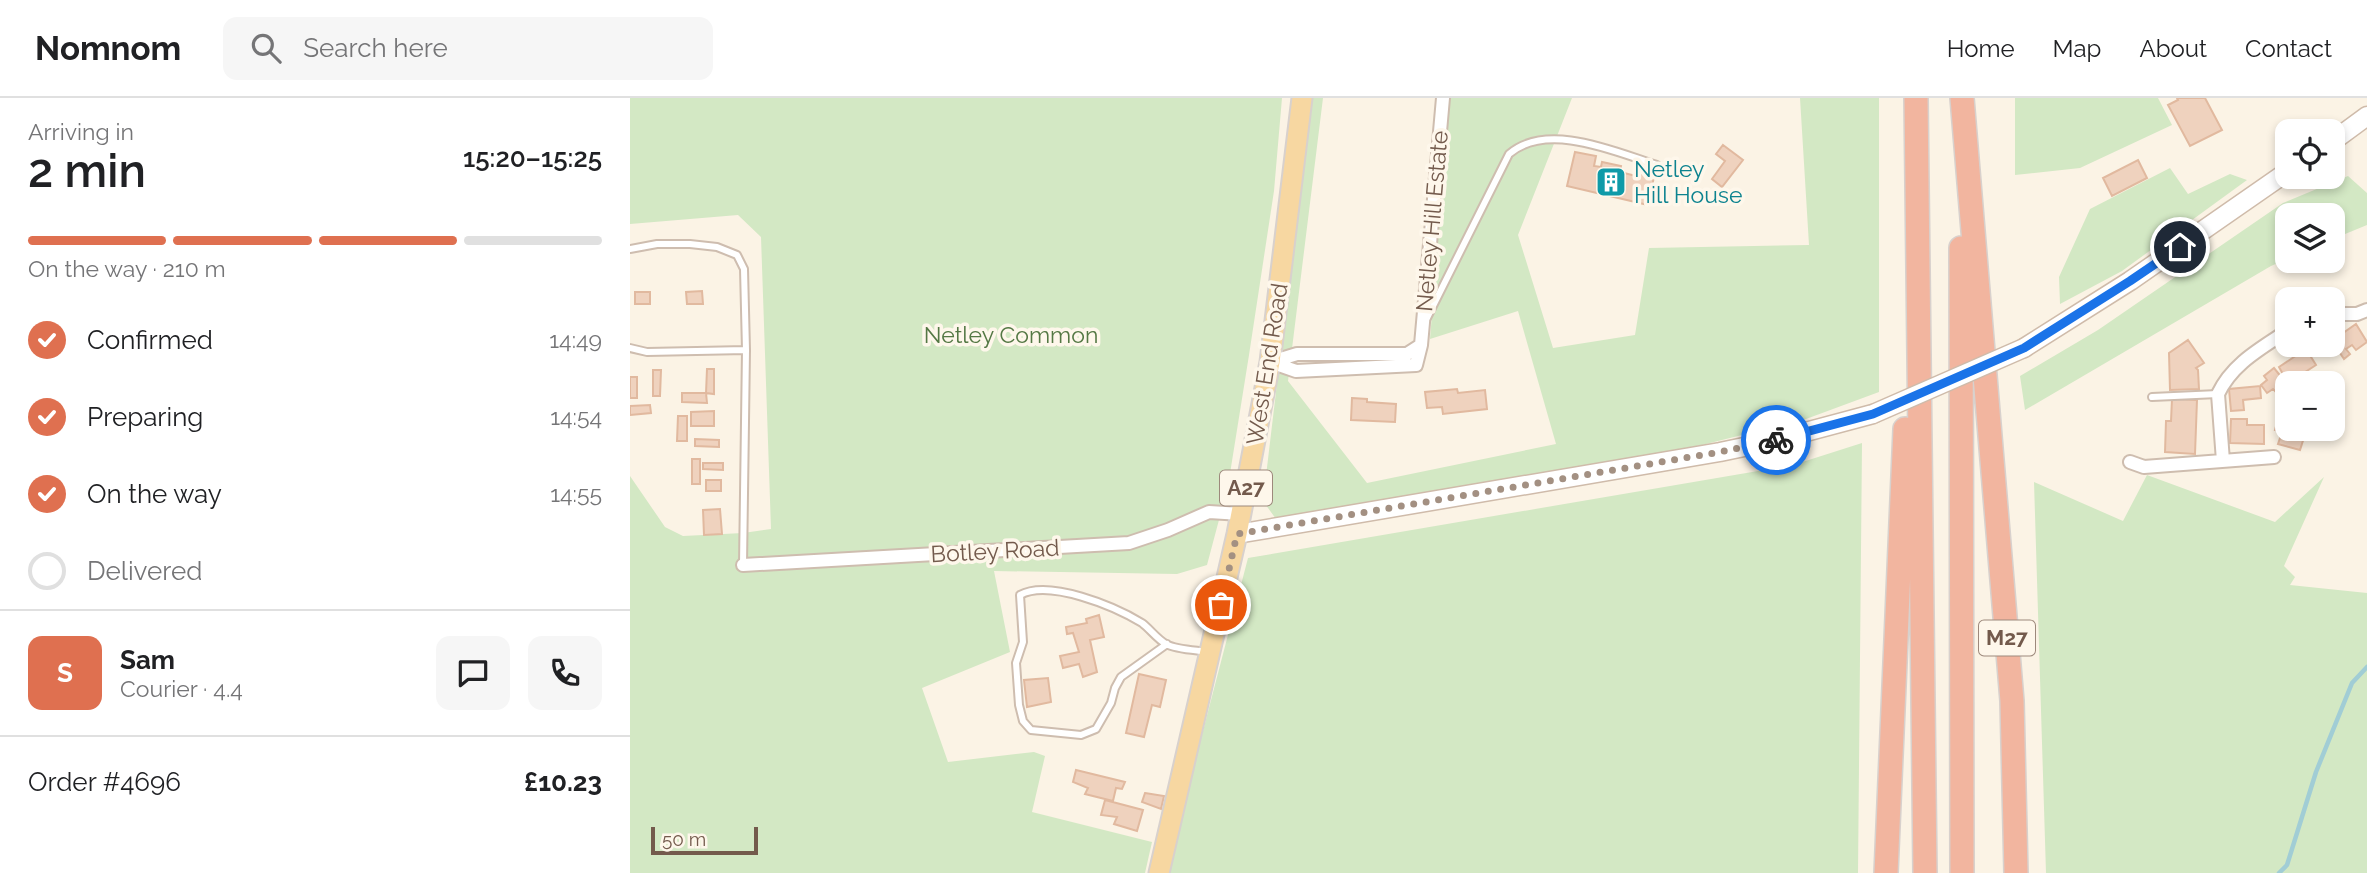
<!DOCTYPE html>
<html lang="en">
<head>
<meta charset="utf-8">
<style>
	:root { --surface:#fff; --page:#f6f6f6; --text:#202124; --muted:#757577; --line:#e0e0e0; --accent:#df7050 }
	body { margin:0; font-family:Raleway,sans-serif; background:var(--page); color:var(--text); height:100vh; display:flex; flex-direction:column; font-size:26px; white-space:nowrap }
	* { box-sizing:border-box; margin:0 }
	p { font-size:23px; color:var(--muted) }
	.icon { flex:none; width:38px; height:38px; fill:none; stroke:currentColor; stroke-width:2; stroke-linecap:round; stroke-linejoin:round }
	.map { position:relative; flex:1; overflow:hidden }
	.panel { display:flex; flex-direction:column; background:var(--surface); width:630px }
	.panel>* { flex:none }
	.controls { position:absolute; left:1645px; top:21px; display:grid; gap:14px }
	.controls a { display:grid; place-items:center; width:70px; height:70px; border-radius:14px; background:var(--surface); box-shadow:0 4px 10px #0003; font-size:35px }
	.scale { position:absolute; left:21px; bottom:18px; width:107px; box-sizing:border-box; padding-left:7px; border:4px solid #735a4c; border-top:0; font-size:19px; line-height:24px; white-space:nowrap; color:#735a4c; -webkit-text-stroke:5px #fef7eb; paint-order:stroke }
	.pin { position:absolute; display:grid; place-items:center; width:60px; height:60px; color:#fff; margin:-30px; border:4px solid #fff; border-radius:50%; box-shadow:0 2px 7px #0007 }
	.courier { position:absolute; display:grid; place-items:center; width:70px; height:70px; margin:-35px; border:5px solid #1a73e8; border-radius:50%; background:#fff; color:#222; box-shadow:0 2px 9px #0007 }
	.summary em { font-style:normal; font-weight:600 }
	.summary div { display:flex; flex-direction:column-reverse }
	.summary { display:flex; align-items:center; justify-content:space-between; height:119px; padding:0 28px }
	h1 { font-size:46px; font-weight:600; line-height:52px }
	.bar { display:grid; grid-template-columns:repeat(4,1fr); gap:10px 7px; align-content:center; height:84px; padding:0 28px }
	.bar i { height:9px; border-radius:5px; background:var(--line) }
	.bar .current { background:var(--accent) }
	.bar p { grid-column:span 4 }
	.line { display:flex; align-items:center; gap:18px; padding:0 28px; border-top:2px solid var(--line) }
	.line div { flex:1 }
	.round { display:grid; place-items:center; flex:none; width:74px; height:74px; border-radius:14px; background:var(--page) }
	ol { padding:0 28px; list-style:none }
	li { display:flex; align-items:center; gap:21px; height:77px }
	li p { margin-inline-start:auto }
	li .icon { padding:7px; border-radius:50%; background:var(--accent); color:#fff; stroke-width:4 }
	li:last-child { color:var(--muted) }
	li i { width:38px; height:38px; border:4px solid var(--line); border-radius:50% }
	header { display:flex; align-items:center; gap:42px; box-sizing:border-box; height:98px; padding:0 35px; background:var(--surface); border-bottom:2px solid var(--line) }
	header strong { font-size:33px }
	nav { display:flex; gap:38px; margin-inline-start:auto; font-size:24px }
	.search { width:490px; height:63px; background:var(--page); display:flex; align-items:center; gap:18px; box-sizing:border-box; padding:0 24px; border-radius:14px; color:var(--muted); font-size:26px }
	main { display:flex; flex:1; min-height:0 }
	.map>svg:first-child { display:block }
</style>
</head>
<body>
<header>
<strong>Nomnom</strong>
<div class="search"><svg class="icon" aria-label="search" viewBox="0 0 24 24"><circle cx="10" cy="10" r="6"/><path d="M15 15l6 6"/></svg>Search here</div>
<nav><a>Home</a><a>Map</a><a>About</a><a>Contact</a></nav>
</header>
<main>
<section class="panel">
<div class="summary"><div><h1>2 min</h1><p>Arriving in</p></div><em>15:20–15:25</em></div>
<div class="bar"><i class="current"></i><i class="current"></i><i class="current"></i><i></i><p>On the way · 210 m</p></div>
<ol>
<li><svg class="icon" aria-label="check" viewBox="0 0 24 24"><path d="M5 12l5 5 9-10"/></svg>Confirmed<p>14:49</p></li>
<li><svg class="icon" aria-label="check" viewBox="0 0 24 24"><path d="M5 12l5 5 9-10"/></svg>Preparing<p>14:54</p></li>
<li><svg class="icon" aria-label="check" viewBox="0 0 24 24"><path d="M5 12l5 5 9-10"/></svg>On the way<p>14:55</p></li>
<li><i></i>Delivered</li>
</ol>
<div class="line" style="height:126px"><b class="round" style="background:var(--accent);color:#fff">S</b><div><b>Sam</b><p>Courier · 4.4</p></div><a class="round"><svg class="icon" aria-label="chat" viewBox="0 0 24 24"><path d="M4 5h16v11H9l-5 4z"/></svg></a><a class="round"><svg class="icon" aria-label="phone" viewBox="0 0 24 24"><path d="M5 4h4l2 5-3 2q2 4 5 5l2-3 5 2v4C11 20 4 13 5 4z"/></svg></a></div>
<div class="line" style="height:91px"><div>Order #4696</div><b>£10.23</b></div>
</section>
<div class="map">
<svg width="1737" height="775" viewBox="0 0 1737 775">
	<rect width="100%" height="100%" fill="#fbf3e5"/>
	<path fill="#d3e8c4" d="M0,0H652L644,93L619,257L598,388L577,467L547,476L364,473L380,554L292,590L318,664L404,654L415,658L402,714L522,744L515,775H0V378L35,429L53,438L113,435L141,431L131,139L108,117L0,126Z
		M681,0H693L658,283L737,385L926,346L888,213L800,241L819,0H942L888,137L923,250L1005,237L1019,150L1179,147L1170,0H1249V294L1176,321L1072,347L646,421L633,403Z
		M1385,0H1528L1542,27L1450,70L1385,77Z
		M1540,70L1558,96L1600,76L1617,82L1492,173L1430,206L1429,179L1460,111Z
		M1718,78L1737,95V127L1703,141V117H1657V161L1641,168L1395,312L1390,278L1468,232L1653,105Z
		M1232,345L1228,775H536L618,460L1163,367Z
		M1517,377L1645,424L1694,379L1654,468L1665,479L1660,487L1737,495V775H1416L1404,384L1493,423Z"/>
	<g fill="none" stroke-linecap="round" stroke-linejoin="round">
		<path stroke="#a1cdd5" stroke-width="4.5" d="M1649,775L1657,767L1686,674L1722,585L1737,569"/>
	</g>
	<path fill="#efd2be" stroke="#e1b99f" stroke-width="2" d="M1547,0H1575L1592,32L1560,48L1538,7L1548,2Z
		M1093,47L1113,62L1092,89L1082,81L1095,63L1086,56Z
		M945,54L966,58L964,68L971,69L972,64L991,68L990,74L1010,79L1011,71L1025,74L1018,107L937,88Z
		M1508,62L1517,80L1482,98L1473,80Z
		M72,193L73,206H57L56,194Z
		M5,194H20V206H5Z
		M1726,226L1737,244L1726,252L1722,247L1716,251L1720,256L1714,261L1706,249L1710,246L1706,240Z
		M1558,242L1574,265L1566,270L1568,272L1569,291L1540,292L1539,255Z
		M1676,251L1686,267L1658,285L1649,269Z
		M1644,270L1657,286L1648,296L1643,291L1637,295L1631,287L1637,282L1634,278Z
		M77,271H84V296L76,295Z
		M23,272H31L30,298H23Z
		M0,279H7V300H0Z
		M1630,288L1631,300L1613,302L1614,312L1601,313L1599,291Z
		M827,291L828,295L855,292L857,311L813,316L812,309L797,310L795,294Z
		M52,295H76L77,305L52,304Z
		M722,300L737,301V304L766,306L765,324L721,322Z
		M1542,301L1567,302L1565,356L1535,354L1536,323H1541Z
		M20,307L21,315L0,317V308Z
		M84,313V328H61V314Z
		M1649,317L1657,319L1654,326L1657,327V331L1676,333L1670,352L1648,346L1652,334L1645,332Z
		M48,318H57V343H47Z
		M1601,321H1617V327H1634V346L1600,345Z
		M65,341L89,342V349L65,348Z
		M62,361H70V386H62Z
		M73,365H93V372L73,371Z
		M76,382H91V393H76Z
		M90,411L92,436L74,437L73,412Z
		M469,517L474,539L460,542L467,574L453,579L449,566L433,570L430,558L449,554L443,535L437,536L436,529L457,525L456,521Z
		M509,576L536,582L530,609L522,607L514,639L496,635Z
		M418,580L421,604L397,609L394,582Z
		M446,672L495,684L492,691L486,690L483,703L455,696L458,690L443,684Z
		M515,695L534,698L531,711L512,704Z
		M475,702L513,712L507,733L484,726L487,719L471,717Z"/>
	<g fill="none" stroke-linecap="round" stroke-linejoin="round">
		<g stroke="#cebdaf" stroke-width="10">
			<path id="service" d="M0,151L27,146H60L87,149L107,157L114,171L116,252L113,467
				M797,220L879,56C917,23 986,54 1027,67
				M0,250L17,254L116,252
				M1522,299L1588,296
				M537,546L491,579L485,590L481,605L466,631L451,637L401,632L393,623L389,607L386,565L393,544L390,497C419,481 484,508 512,525C520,531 527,541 536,546C547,552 566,552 579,554"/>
		</g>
		<g stroke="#cebdaf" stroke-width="16">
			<path id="minor" d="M1703,216H1727L1737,212
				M640,264L666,273L786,267L791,247L813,0
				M641,264L667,256H777L791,247
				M1593,363L1588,296C1602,266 1630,251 1657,233
				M1500,364L1514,369L1644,359
				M113,467L499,445L538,432L579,414L611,416"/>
		</g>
		<g stroke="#cfbbaa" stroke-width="21">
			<path id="secondary" d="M1703,43L1737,18
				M1394,250L1500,183L1657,74
				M607,436L1090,354L1138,344L1243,316"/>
		</g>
		<g stroke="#d8d1cd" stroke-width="23">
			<path id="primary" d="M529,775L607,436L640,264L672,0"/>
		</g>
		<g stroke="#d8d1cd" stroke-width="26">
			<path id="motorway" d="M1286,0L1295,775
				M1332,0L1382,603L1386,775
				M1331,150L1332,775
				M1256,775L1275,331"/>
		</g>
		<use href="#service" stroke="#fff" stroke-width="6"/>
		<use href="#minor" stroke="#fff" stroke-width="12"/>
		<use href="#secondary" stroke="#fff" stroke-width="18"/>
		<use href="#primary" stroke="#f7d7a1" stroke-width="19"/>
		<use href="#motorway" stroke="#f2b59f" stroke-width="23"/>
		<g stroke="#cfbbaa" stroke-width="21" stroke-linecap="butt">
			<path id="secondary-bridge" d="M1243,316L1394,250"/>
		</g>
		<use href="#secondary-bridge" stroke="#fff" stroke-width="18"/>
	</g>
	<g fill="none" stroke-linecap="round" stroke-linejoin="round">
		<path stroke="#a39082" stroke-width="7" stroke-dasharray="0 12.6" d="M591,507L607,436L1090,354L1146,342"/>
		<path stroke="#1a73e8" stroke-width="9" d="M1146,342L1243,316L1394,250L1500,183L1550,149"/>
	</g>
	<defs>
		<g id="building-square" transform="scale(1.575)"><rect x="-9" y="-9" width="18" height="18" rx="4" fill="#0f9aa8" stroke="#fef7eb"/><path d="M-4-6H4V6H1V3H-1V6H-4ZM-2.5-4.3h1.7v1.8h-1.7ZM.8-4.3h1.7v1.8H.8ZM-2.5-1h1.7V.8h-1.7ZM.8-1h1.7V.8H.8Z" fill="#fff"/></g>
	</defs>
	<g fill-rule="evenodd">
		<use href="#building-square" x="981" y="84"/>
	</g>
	<g text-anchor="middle" stroke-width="7" stroke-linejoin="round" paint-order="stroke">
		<g fill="#fef7eb" stroke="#9d897c" stroke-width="2">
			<rect x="590" y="372.5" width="52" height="35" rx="5"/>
			<rect x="1349" y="522.5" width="56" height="35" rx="5"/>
		</g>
		<g font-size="21" font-weight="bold" fill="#735a4c">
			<text x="616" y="397">A27</text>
			<text x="1377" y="547">M27</text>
		</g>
		<g font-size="23" fill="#0d838f" stroke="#fef7eb" text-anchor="start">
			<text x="1004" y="79">Netley<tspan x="1004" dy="26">Hill House</tspan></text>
		</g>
		<g font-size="23" fill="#735a4c" stroke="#fef7eb">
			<text transform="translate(802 123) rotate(-85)" y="8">Netley Hill Estate</text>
			<text transform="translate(637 266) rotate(-81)" y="8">West End Road</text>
			<text transform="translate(365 453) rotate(-3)" y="8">Botley Road</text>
		</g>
		<g font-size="23" fill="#547844" stroke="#fef7eb">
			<text x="381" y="245">Netley Common</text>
		</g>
	</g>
</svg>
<div class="controls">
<a><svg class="icon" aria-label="locate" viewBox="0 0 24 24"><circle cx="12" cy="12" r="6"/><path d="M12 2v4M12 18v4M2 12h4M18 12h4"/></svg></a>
<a><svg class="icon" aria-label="layers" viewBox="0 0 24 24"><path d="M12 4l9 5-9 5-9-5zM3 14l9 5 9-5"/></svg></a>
<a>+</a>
<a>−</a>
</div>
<div class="scale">50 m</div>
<div class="pin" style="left:591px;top:507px;background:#ea580c"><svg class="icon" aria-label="bag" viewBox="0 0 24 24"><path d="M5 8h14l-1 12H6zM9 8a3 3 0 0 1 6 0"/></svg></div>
<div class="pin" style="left:1550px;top:149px;background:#1f2937"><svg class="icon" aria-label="home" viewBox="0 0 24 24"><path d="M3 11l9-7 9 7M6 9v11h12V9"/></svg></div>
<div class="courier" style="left:1146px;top:342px"><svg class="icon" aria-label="bike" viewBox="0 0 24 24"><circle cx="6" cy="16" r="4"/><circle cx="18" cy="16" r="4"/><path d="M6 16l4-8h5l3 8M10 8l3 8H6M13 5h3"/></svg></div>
</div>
</main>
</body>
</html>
